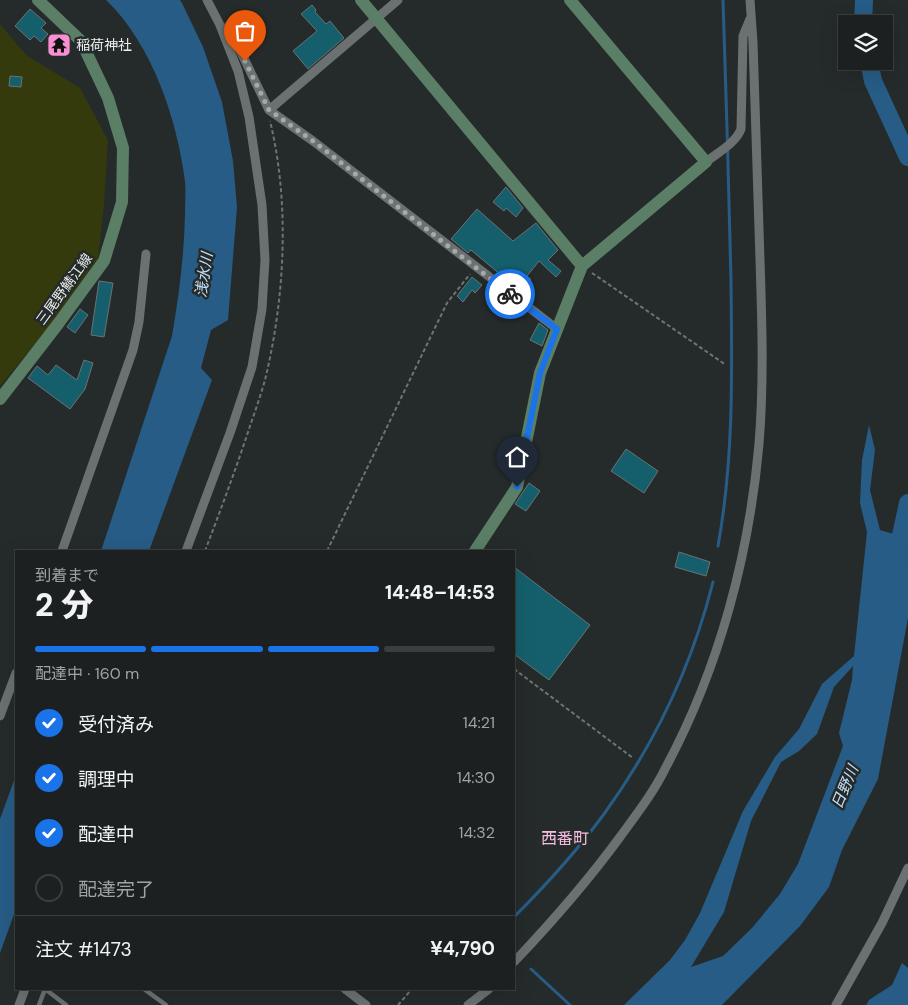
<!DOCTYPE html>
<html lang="ja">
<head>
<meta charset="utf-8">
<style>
	:root { --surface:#1c2020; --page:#292d2d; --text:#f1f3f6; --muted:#a0a3a5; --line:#3a3e3e; --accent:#1a73e8 }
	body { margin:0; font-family:"DM Sans","Noto Sans JP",sans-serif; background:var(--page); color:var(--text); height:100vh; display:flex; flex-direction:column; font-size:19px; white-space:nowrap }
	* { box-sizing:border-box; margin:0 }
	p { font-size:16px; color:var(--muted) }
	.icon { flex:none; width:28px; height:28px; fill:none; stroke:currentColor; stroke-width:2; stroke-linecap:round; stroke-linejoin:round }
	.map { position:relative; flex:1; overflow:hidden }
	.details { position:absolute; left:15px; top:550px; width:500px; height:440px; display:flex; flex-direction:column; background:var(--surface); border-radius:0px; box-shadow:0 5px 20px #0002,0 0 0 1px var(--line) }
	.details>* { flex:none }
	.buttons { position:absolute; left:838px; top:15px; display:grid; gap:10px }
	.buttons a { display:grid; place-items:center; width:55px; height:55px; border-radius:0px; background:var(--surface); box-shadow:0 5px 20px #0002,0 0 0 1px var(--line); font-size:25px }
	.pin { position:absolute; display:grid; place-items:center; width:42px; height:42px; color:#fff; margin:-51px -21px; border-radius:50% 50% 50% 0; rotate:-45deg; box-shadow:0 0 5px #0007 }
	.pin .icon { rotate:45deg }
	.courier { position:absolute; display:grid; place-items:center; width:50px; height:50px; margin:-25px; border:4px solid #1a73e8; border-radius:50%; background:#fff; color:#222; box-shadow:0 1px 6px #0007 }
	.head em { font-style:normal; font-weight:800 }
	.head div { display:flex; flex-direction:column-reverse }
	.head { display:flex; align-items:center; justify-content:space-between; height:85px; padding:0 20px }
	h1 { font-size:32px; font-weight:800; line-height:38px }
	.bar { display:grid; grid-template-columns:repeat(4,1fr); gap:8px 5px; align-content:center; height:60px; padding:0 20px }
	.bar i { height:6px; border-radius:4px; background:var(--line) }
	.bar .selected { background:var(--accent) }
	.bar p { grid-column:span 4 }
	.line { display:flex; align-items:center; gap:12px; padding:0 20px; border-top:1px solid var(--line) }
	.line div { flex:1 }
	ol { padding:0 20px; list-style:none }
	li { display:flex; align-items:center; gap:15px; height:55px }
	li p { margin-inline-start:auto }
	li .icon { padding:5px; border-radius:50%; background:var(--accent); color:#fff; stroke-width:4 }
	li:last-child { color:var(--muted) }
	li i { width:28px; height:28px; border:2px solid var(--line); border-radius:50% }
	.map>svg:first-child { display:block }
</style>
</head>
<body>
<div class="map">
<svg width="908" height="1005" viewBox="0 0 908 1005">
	<rect width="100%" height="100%" fill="#252b2a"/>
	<path fill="#343a0b" d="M0,24L26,55L80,88L108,140L104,204L97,269L0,386Z"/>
	<path fill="#275c86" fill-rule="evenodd" d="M106,0H180L182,3L203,47L222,102L233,161L237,207L228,320L211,330L201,368L212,380L149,551H101L172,336C179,296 184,256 185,215C185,204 186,192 185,181C177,119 152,44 106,0Z
		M869,425L875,450L870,490L880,530L908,538V618L878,779L842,850L829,887L800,926L722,1005H624L670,960L685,940L700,913L743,811L775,757L799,729L822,684L854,656L867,532L860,503L862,460ZM853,666L852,680L839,733L843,746L798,864L780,894L752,928L723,956L691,967L724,912L751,821L781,762L799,751L817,734L834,687Z
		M16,775V909L0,953V819Z
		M902,963L908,968V1005H866L869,1000L892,985Z"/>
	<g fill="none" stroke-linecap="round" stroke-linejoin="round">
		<path stroke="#275c86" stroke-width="3" d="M718,546C734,458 732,370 731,281C729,187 726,94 723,0
			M514,917C546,885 577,851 604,814C654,745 692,665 713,582
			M531,969L570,1005"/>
		<path stroke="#275c86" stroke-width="18" d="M863,24L864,0
			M869,61L873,81L908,157
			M896,558L908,503"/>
	</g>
	<path fill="#155f6c" stroke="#6b7274" d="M312,5L316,10L315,12L326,24L330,21L344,38L308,69L293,51L317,31L301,14Z
		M30,9L46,23L41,28L48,34L41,42L34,36L30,40L15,26Z
		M10,76L22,77L21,87L9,86Z
		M506,187L523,208L516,217L506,208L504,211L493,202Z
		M477,209L513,241L536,223L558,250L548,260L561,271L556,277L539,261L527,276L531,279L520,291L471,250L468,253L451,239Z
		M472,277L482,285L475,293L472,290L463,302L457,296Z
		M99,281L113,283L104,337L91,335Z
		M80,309L88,315L75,333L67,327Z
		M539,323L548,330L542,346L530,340Z
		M84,360L93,363L85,389L70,409L28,378L37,366L48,375L56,365L77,380Z
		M626,449L658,471L644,493L611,471Z
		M529,483L540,491L526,511L515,504Z
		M679,552L710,562L706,576L675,567Z
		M514,567L590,625L549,680L514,654Z"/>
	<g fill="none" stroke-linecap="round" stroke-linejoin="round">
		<path stroke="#6f7473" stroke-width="2" stroke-dasharray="4 2.5" stroke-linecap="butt" d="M592,273L726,365
			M205,551C221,509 237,466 251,423C256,409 261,394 265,380C285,298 290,203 270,121
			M327,551L447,303L470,274
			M514,669L633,758
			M398,1005L412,989"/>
		<path stroke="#6a7170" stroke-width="4.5" d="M45,989L66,1005
			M144,989L166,1005
			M39,1005L45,989"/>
		<path stroke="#6a7170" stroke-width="9" d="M207,0L220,25L237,44L269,110L313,141L557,329
			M269,110L398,0
			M706,162C717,153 736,143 741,129L743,36L750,19
			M62,551L133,350L139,322L146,254
			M186,551L230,433L252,367L262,309L265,260L262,205L249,117L238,71L220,25
			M0,716L16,673
			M514,962C552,922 587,882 620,837C636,815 654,792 666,767C719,668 749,556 759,444C764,383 762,321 760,260C757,188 755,115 753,42L750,0
			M345,989L366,1005
			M19,1005L25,989
			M468,1005L489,989
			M836,1005L882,923L908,868"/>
		<path stroke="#5a7e66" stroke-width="12" d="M361,0L582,266
			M0,399L58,324L104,261L122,202L123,148L108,98L81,41L38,0
			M475,551L517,487L540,373L582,266L706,162L570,0"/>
	</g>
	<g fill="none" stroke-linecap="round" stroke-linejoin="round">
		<path stroke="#a5aaa9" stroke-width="5" stroke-dasharray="0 9" d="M245,61L269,110L313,141L510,294"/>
		<path stroke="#1a73e8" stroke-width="6" d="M510,294L557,329L540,373L517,487"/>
	</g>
	<defs>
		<g id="temple-square" transform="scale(1.25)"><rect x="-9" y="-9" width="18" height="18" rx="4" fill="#f690d0" stroke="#252b2a"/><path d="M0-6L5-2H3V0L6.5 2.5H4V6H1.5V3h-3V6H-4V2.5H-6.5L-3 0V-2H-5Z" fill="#111"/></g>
	</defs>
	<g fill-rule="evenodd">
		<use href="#temple-square" x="59" y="45"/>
	</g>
	<g text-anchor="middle" stroke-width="5" stroke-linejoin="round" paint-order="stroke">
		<g font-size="14" fill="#eaeeed" stroke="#252b2a" text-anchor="start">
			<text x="76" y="50">稲荷神社</text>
		</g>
		<g font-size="14" fill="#eaeeed" stroke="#252b2a">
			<text transform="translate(64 289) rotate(-54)" y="5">三尾野鯖江線</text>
		</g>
		<g font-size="15" font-style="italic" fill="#c3e0fa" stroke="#252b2a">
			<text transform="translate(204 275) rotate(-81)" y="5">浅水川</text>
			<text transform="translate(845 787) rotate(-67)" y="5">日野川</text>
		</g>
		<g font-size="16" fill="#f7bddf" stroke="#252b2a">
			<text x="565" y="844">西番町</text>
		</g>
	</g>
</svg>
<div class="buttons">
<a><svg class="icon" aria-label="layers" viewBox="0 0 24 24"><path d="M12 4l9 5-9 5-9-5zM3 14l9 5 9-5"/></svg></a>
</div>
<div class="pin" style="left:245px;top:61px;background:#ea580c"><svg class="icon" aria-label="bag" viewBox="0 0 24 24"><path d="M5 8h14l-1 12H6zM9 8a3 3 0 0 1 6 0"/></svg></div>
<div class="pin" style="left:517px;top:487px;background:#1f2937"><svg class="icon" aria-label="home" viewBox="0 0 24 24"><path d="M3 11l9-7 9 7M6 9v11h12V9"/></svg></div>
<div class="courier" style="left:510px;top:294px"><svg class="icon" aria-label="bike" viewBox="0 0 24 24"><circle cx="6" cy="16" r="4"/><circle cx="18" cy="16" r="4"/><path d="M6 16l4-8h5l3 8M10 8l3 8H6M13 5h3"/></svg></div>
<section class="details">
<div class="head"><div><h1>2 分</h1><p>到着まで</p></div><em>14:48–14:53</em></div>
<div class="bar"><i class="selected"></i><i class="selected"></i><i class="selected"></i><i></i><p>配達中 · 160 m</p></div>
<ol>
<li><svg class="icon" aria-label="check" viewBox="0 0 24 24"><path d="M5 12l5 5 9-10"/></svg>受付済み<p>14:21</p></li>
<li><svg class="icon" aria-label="check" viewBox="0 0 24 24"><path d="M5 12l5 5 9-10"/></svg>調理中<p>14:30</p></li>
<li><svg class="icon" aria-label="check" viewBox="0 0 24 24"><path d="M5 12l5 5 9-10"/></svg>配達中<p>14:32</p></li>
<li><i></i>配達完了</li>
</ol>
<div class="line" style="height:65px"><div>注文 #1473</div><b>¥4,790</b></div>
</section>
</div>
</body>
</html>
